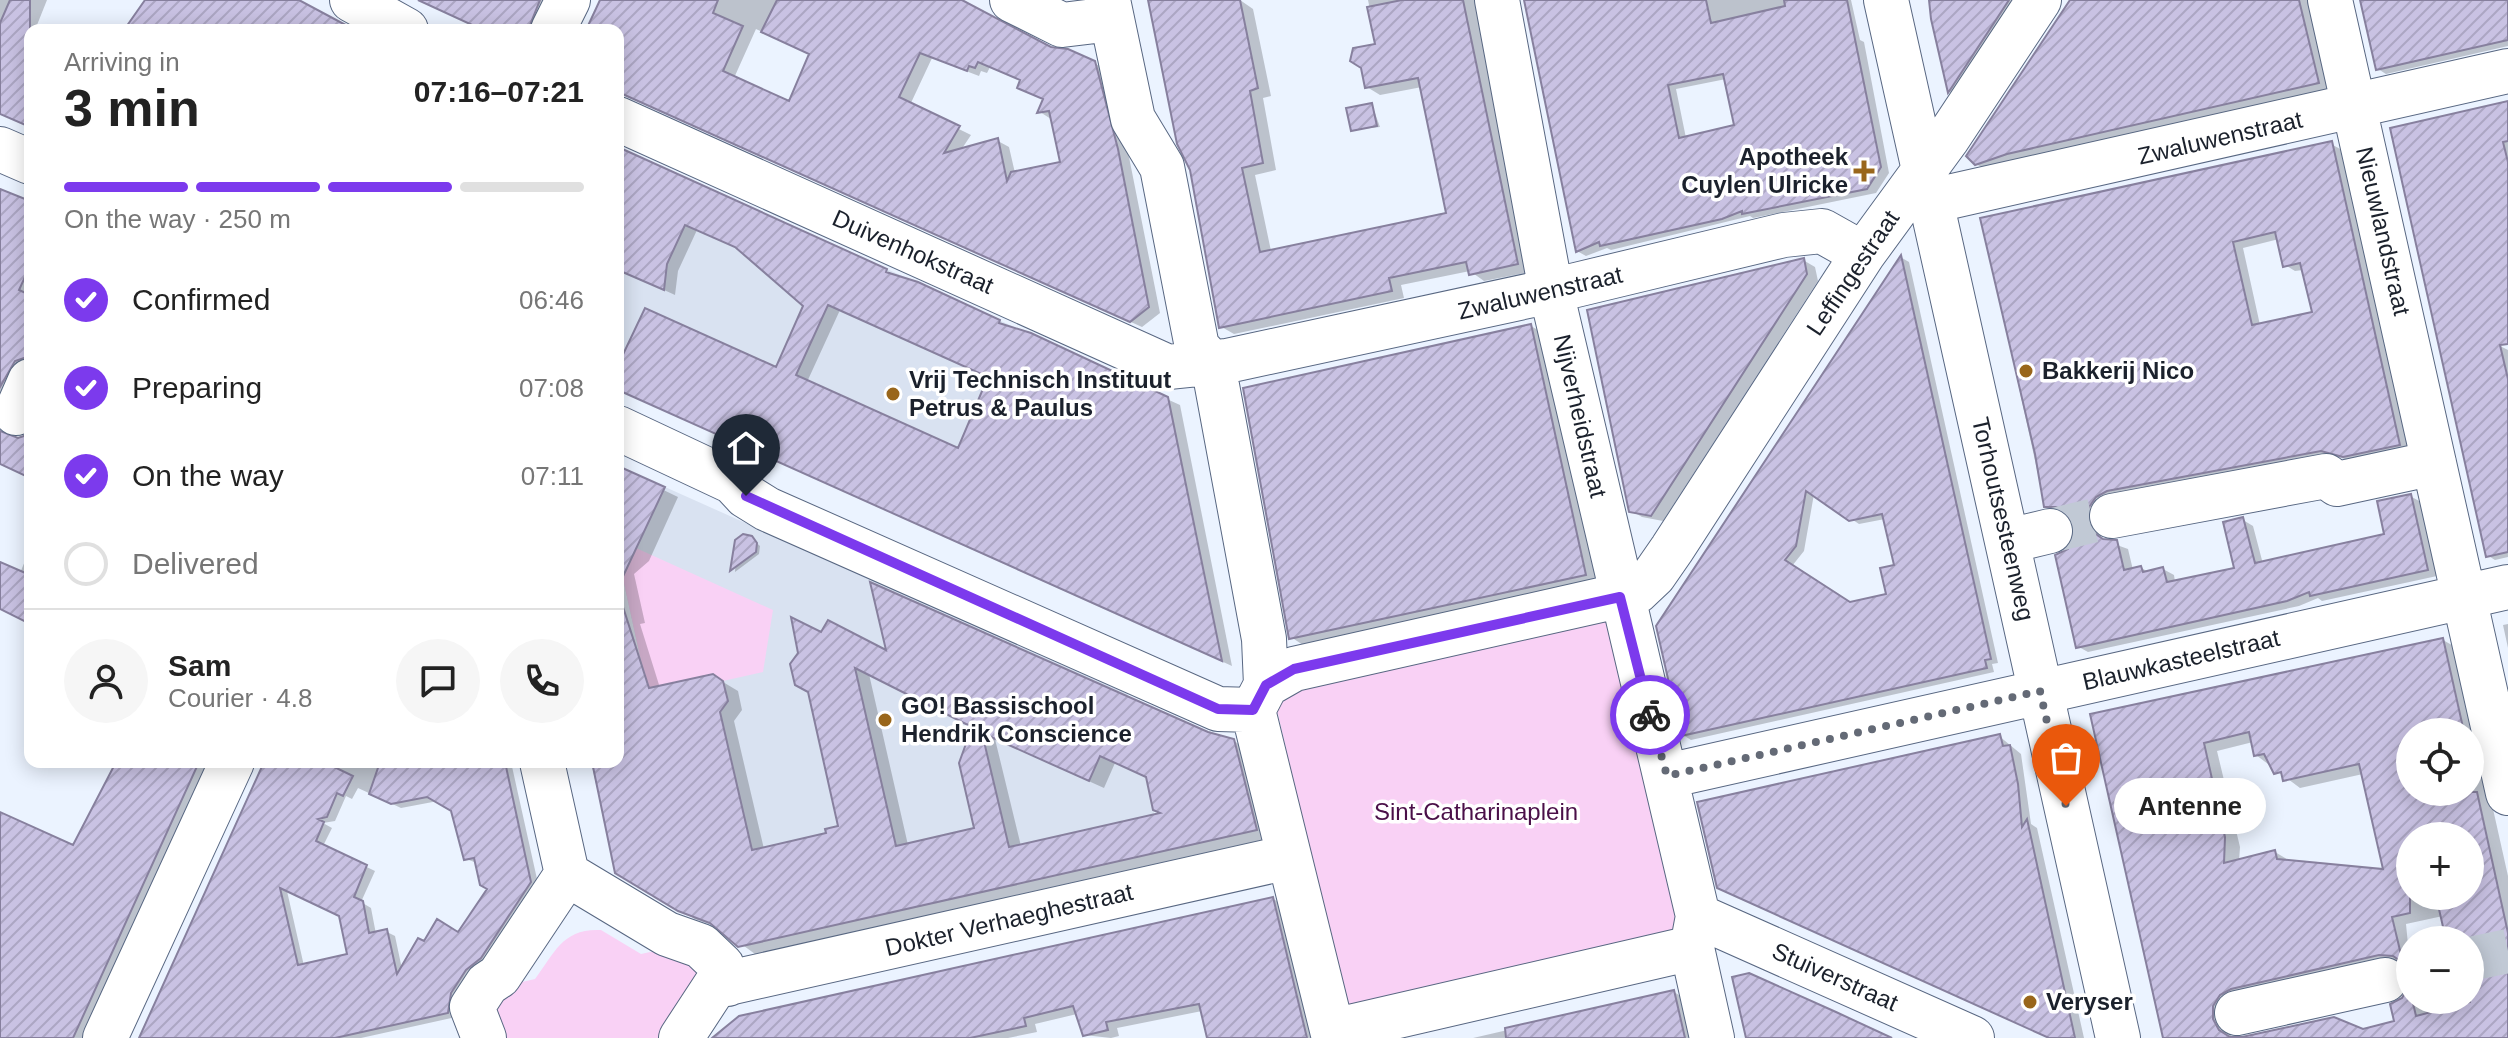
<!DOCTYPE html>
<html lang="en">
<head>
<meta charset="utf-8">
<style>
	:root { --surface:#fff; --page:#f6f6f6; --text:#222; --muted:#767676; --line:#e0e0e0; --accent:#7c3aed }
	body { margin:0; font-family:Helvetica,sans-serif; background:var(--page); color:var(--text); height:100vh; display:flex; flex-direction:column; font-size:30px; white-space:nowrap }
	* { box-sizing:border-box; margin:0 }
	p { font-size:26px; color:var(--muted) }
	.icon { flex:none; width:44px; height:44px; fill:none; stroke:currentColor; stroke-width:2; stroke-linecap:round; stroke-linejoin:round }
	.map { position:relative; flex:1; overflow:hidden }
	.side { position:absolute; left:24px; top:24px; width:600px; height:744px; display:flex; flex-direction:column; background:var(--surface); border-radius:16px; box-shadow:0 4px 20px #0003 }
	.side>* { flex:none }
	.controls { position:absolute; left:2396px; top:718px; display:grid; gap:16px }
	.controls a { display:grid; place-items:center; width:88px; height:88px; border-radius:50%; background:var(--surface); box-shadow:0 4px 20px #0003; font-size:40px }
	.pin { position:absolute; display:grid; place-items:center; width:68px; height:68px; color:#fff; margin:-82px -34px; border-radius:50% 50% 50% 0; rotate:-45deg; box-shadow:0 0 8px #0007 }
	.pin .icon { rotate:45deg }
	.courier { position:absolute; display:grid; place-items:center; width:80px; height:80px; margin:-40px; border:6px solid #7c3aed; border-radius:50%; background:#fff; color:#222; box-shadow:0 2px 10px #0007 }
	.bubble { position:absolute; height:56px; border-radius:28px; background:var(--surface); box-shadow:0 4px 20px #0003; font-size:26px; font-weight:700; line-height:56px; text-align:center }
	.headline em { font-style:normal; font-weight:700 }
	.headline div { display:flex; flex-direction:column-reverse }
	.headline { display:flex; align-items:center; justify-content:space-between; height:136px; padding:0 40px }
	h1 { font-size:52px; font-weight:700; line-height:60px }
	.bar { display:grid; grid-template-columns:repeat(4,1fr); gap:12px 8px; align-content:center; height:96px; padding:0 40px }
	.bar i { height:10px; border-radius:6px; background:var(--line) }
	.bar .current { background:var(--accent) }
	.bar p { grid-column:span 4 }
	.line { display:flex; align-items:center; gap:20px; padding:0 40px; border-top:2px solid var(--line) }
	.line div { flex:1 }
	.round { display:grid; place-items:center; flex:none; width:84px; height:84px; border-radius:42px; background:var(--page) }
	ol { padding:0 40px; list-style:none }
	li { display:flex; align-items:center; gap:24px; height:88px }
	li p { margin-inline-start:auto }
	li .icon { padding:8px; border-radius:50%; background:var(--accent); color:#fff; stroke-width:4 }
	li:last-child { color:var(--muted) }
	li i { width:44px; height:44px; border:4px solid var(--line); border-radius:50% }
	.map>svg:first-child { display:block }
</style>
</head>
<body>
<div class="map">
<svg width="2508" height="1038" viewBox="0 0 2508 1038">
	<defs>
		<pattern id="building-hatch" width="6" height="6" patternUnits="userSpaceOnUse" patternTransform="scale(2)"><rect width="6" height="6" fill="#c9c2e3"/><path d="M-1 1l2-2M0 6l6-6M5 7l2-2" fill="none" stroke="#aca6c3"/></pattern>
	</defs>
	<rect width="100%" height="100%" fill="#ebf3ff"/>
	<path fill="#d9e2f1" d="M623,208L887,269L1168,397L1207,589L1171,597L1155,632L618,390V216Z
		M665,487L1128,694L1100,756L1145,777L1164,851L728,949L687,928L696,913L620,565L636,548Z"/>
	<path fill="#f9d1f5" d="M636,548L773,610L763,672L723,681L713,674L660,686L653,696L647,688L620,565Z
		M1608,618L1679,897L1678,930L1345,1008L1278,714L1270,716L1272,695Z
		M601,930L641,954L682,945L711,963L668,1038H507L485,1024L496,988L535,979C555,952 563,928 601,930Z"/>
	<path fill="#0003" fill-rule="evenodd" d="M0,0H47L35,30H30V126L0,113Z
		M421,0H558L541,30H485Z
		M603,0H956L1050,49L1094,63L1107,70L1129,157L1160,313L1142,327L618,91V30H589ZM756,29L811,54L790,103L734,78ZM932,58L979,76L981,71L987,73L990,67L1022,81L1045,100L1040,112L1051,119L1062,163L1015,173L1009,147L998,141L961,150L971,135L910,105Z
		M1150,0H1240L1253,9L1271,96L1263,98L1276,170L1255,175L1271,251L1449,214L1422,87L1380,95L1367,87L1377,45L1368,0H1475L1530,272L1484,281L1470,271L1401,285L1404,298L1234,334L1220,326L1192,170Z
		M1526,0H1851L1860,40L1864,42L1889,173L1876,193L1753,218L1750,216L1611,250L1607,248L1586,256L1577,251ZM1726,79L1736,127L1686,138L1676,89Z
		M1930,0H2027L1962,98L1949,91Z
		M2073,0H2310L2331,90L1990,172L1976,164Z
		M2362,0H2508V46L2386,74L2378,69Z
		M2508,103V284L2500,346L2508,350V557L2495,560L2487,555L2392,129Z
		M1372,105L1380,127L1353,130Z
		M2331,144L2342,150L2410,450L2355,462L2334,456L2098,529L2103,540L2128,549L2133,570L2141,568L2149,572L2163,569L2174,575L2175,582L2236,569L2243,520L2253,526L2263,564L2386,536L2410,496L2421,502L2437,576L2322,601L2318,598L2299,606L2088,652L2077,646L2069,550L2076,539V526L2069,512H2056L2045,506L1982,220ZM2279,239L2285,265L2295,271L2303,270L2314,313L2260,325L2243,248Z
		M618,150L1180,405L1232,666L618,389V371L777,369L806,305L740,249L697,230L678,271L675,295L618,269ZM840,310L990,378L959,451L807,382Z
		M0,191L30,204V363L0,425Z
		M1902,258L1909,262L1998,663L1992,664L1994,672L1691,740L1683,735L1658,627ZM1814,494L1859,524L1885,519L1897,567L1889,596L1851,604L1792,566L1804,551Z
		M1803,260L1815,267L1818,281L1663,521L1642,517L1630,510Z
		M1531,326L1543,333L1597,581L1303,645L1291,637Z
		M618,468L678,497L649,561L634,574L645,623L640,624L660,688L713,676L738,691L742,710L734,721L764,849L828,834L841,828L822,634L1234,741L1249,750L1271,838L755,954L718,927L695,919L616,872L591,762H618ZM869,674L974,727L977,830L908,845ZM995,739L1104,788L1115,763L1148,778L1165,814L1021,846Z
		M751,538L760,546L759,554L735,572L737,541Z
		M30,549V622L0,608V564L20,573Z
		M2508,624V648L2503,625Z
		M2443,640L2457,648L2508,876V1038H2400L2404,999L2410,989V1000H2424L2428,1015L2463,1006L2461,1000H2470V940H2448L2443,916L2406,924L2410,965L2395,963L2227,1027L2232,1038H2164L2092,716ZM2410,732H2470V792H2410ZM2253,742L2256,755L2300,788L2363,774L2386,872L2290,861L2275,852L2239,861L2240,847L2217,751ZM2410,836H2470V896H2410Z
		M1999,736L2021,754L2031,824L2037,828L2084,1038H2051Z
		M118,762H211L85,1038H0V814L74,848Z
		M266,762H511L539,888L456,1017L361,1038H141ZM358,788L401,808L438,801L453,809L466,859L477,863L489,888L459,935L424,943L402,969L395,936L387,932L376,934L371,908L361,902L375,871L323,846L332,828L323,823L335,821L346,796L352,799ZM287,891L341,916L349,956L304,966Z
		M1273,899L1285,905L1315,1038H1208L1202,1011L1117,1028L1119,1036L1111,1038L1084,1035L1077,1014L1035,1024L1037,1032L1008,1038H727Z
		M1674,992L1692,1003L1700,1038H1473Z"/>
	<path fill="url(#building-hatch)" stroke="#87809e" stroke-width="2" fill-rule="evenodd" d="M10,0H30V127L0,114V23Z
		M145,0H299L355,30H124Z
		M418,0H540L528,30H483Z
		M600,0H718L713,13L743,26L723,71L789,101L809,54L761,32L777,0H962L1051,47L1068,49L1095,61L1118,149L1149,307L1130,322L618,92V30H586ZM920,53L967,71L969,66L975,68L978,62L1020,80L1017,88L1043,99L1037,113L1049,111L1060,162L1011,172L1007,181L998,138L944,153L960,126L899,97Z
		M1148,0H1240L1258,88L1250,91L1263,163L1242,168L1260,252L1446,213L1418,78L1365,88L1361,68L1350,61L1353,48L1375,44L1367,7L1402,0H1463L1518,264L1469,275L1466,262L1389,278L1392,291L1219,328L1190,170L1177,144Z
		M1524,0H1706L1711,23L1785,6L1784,0H1847L1881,167L1867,189L1742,214V211L1722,219L1600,246L1599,242L1576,252ZM1723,74L1734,125L1679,138L1668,85Z
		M1929,0H2009L1948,93L1931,19Z
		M2070,0H2299L2319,83L2007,154L1975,165L1966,156Z
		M2360,0H2508V40L2376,70Z
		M2508,101V141L2503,142L2508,162V344L2500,345L2508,379V552L2486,557L2390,128Z
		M1372,103L1377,126L1351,131L1346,108Z
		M2332,141L2400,445L2343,457L2321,451L2107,491L2096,497L2089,507L2088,521L2093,532L2103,539L2117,540L2124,570L2141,566L2143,572L2163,567L2167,582L2234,568L2223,522L2243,517L2255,563L2384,534L2377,501L2411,494L2428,570L2310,596L2309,592L2287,601L2076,648L2055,555L2068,549L2074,539V526L2068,513L2056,507H2044L2035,454L1980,218ZM2275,232L2283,267L2300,263L2312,312L2252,325L2233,242Z
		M618,147L887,269L886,272L918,282L1000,320L999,323L1031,333L1168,397L1222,661L618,390V365L645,308L776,367L803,306L735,247L685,225L667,264L664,290L618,270ZM828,305L988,377L958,448L796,375Z
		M0,189L30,201V266L19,290L30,295V356L15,361L0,387Z
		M1901,255L1991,659L1985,660L1987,668L1681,736L1656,626ZM1806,491L1849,521L1882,514L1894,565L1880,568L1886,594L1850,602L1785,560L1796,546Z
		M1804,258L1807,274L1651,516L1629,512L1587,310Z
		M1531,324L1586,575L1289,639L1243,388Z
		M0,431L18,438L30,434V478L0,464Z
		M618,466L665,487L618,587Z
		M743,534L752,536L757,543L756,552L730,571L735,540Z
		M0,562L30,575V624L0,609Z
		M870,582L1208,732L1234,739L1257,830L738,947L710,923L678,911L615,873L592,762H618V607H623L649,688L713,674L723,681L728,701L720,712L752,850L826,833L825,829L838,826L808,692L795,685L790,664L798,653L791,617L821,632L828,620L886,650ZM855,668L972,727L959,763L974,828L896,846ZM982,733L1089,781L1100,756L1146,777L1153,810L1160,813L1009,847Z
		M2443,638L2464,732H2410V792H2477L2508,933V1038H2163L2090,714ZM2249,732L2254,756L2264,754L2274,774L2281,772L2283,781L2359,764L2383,869L2277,859L2275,850L2224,863L2225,837L2204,743ZM2410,836H2470V896H2436L2446,940H2470V1002L2416,1016L2409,986L2402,998L2390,1004L2394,1021L2363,1029L2334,1017L2242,1037H2230L2219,1030L2213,1019V1006L2220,995L2231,989L2379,955L2393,956L2403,963L2392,917L2410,913Z
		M2000,734L2003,746L2010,745L2018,784L2022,827L2027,819L2075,1038H2049L1717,888L1697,802Z
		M116,762H199L73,1038H0V812L73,845Z
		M264,762H324L353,776L343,796L337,793L327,817L318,819L324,822L316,841L367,865L354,897L363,901L369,933L387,929L397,974L418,938L424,941L437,919L458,932L487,889L480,885L474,858L464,860L451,811L427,797L391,804L369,794L380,762H505L531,882L481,958L466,970L451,993L448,1013L335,1038H139ZM280,888L339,916L347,954L298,965Z
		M1273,897L1307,1038H1207L1199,1004L1106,1022L1108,1030L1083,1036L1073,1006L1024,1018L1026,1026L970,1038H712L739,1016Z
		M1749,973L1836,1012L1892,1038H1746L1732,977Z
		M1674,990L1685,1038H1506L1505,1028Z"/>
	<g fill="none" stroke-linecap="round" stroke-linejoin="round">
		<path stroke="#c1c9d5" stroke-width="44" stroke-dasharray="44 22" stroke-linecap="butt" d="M2050,531L2112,516
			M2470,959L2508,951"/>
		<g stroke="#586782" stroke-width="46">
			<path id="minor" d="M352,0L406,30
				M1012,0L1062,25L1112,19
				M1108,0L1133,119L1162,167L1197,347L1213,364L1264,639L1266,685
				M1497,0L1551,291L1698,916L1692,948L1712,1038
				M1886,0L2118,1038
				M2330,0L2508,793
				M553,30L568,0
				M618,119L1168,367L1227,361L1551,291L1784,235L1822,231L1863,254
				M0,149L30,162
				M1931,201L2508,71
				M16,413L30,381
				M618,428L733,482L746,496L767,509L1218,709L1253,710
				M2112,516L2326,476L2337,484L2434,463
				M2008,541L2050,531
				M542,762L567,874
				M1667,776L2508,587
				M567,874L667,934L701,946L722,966L728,984
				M1698,916L1972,1038
				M2237,1013L2385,980
				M1333,1031L1692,948
				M105,1038L232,762
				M484,1038L472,1007L487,984L499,976L567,874
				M681,1038L715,986L1289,857
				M1334,1038L1253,710L1266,685L1294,669L1636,592L1654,575L1672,549L1863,254L1947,139L2039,0"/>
		</g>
		<use href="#minor" stroke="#fff" stroke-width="44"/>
	</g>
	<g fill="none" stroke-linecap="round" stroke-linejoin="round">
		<path stroke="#646a76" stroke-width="8" stroke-dasharray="0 14.4" d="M1650,715L1667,776L2040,691L2066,806"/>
		<path stroke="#7c3aed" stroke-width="10" d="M746,496L1218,709L1253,710L1266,685L1294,669L1620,597L1650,715"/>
	</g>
	<g fill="#99661b" stroke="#fff" stroke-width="3">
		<path d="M1860 159h8v8h8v8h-8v8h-8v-8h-8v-8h8z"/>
		<circle cx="2026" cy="371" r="8"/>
		<circle cx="893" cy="394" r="8"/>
		<circle cx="885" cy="720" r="8"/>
		<circle cx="2030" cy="1002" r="8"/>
	</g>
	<g text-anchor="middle" stroke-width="7" stroke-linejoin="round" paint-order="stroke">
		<g font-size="24" fill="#1b212c" stroke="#fff">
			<text transform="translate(2220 138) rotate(-13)" y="8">Zwaluwenstraat</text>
			<text transform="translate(2383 231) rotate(77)" y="8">Nieuwlandstraat</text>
			<text transform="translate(913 252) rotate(24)" y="8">Duivenhokstraat</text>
			<text transform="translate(1853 273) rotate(-56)" y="8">Leffingestraat</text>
			<text transform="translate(1540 293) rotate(-13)" y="8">Zwaluwenstraat</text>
			<text transform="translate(1580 416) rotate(77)" y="8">Nijverheidstraat</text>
			<text transform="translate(2003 519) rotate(77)" y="8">Torhoutsesteenweg</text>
			<text transform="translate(2181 660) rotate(-13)" y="8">Blauwkasteelstraat</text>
			<text transform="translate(1009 920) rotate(-13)" y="8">Dokter Verhaeghestraat</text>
			<text transform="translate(1835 977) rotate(24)" y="8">Stuiverstraat</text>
		</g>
		<g font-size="24" font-weight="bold" fill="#1b212c" stroke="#fff" text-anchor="start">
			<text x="1848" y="165" text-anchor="end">Apotheek<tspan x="1848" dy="28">Cuylen Ulricke</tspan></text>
			<text x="2042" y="379">Bakkerij Nico</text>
			<text x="909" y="388">Vrij Technisch Instituut<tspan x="909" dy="28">Petrus &amp; Paulus</tspan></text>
			<text x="901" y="714">GO! Bassischool<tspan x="901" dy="28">Hendrik Conscience</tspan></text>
			<text x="2046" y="1010">Veryser</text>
		</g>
		<g font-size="24" fill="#4a0f48" stroke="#fff">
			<text x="1476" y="820">Sint-Catharinaplein</text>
		</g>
	</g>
</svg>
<div class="controls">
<a><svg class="icon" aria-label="locate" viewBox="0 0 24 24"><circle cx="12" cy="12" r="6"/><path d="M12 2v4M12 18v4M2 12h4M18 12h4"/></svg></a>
<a>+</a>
<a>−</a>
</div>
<div class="pin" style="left:2066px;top:806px;background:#ea580c"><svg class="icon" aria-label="bag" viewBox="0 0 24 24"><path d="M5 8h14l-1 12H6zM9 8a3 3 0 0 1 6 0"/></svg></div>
<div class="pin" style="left:746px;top:496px;background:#1f2937"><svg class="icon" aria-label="home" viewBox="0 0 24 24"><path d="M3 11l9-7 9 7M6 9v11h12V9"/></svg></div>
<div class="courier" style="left:1650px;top:715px"><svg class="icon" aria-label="bike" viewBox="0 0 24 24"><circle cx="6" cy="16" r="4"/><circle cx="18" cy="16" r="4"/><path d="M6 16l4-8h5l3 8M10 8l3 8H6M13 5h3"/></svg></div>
<div class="bubble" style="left:2114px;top:778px;width:152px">Antenne</div>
<section class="side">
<div class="headline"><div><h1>3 min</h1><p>Arriving in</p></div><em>07:16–07:21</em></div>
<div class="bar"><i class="current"></i><i class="current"></i><i class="current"></i><i></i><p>On the way · 250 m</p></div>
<ol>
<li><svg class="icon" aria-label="check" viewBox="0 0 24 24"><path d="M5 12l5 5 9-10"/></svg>Confirmed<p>06:46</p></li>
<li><svg class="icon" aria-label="check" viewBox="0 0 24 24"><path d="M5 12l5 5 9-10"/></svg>Preparing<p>07:08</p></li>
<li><svg class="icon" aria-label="check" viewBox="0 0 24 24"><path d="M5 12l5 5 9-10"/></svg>On the way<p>07:11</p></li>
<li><i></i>Delivered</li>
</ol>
<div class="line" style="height:144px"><a class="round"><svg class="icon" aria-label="person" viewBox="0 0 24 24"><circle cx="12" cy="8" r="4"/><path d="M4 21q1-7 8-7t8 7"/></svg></a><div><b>Sam</b><p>Courier · 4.8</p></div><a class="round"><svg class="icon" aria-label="chat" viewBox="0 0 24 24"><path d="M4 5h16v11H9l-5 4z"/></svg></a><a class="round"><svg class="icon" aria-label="phone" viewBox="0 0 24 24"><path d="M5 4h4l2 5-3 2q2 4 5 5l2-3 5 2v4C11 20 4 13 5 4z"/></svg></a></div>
</section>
</div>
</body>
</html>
